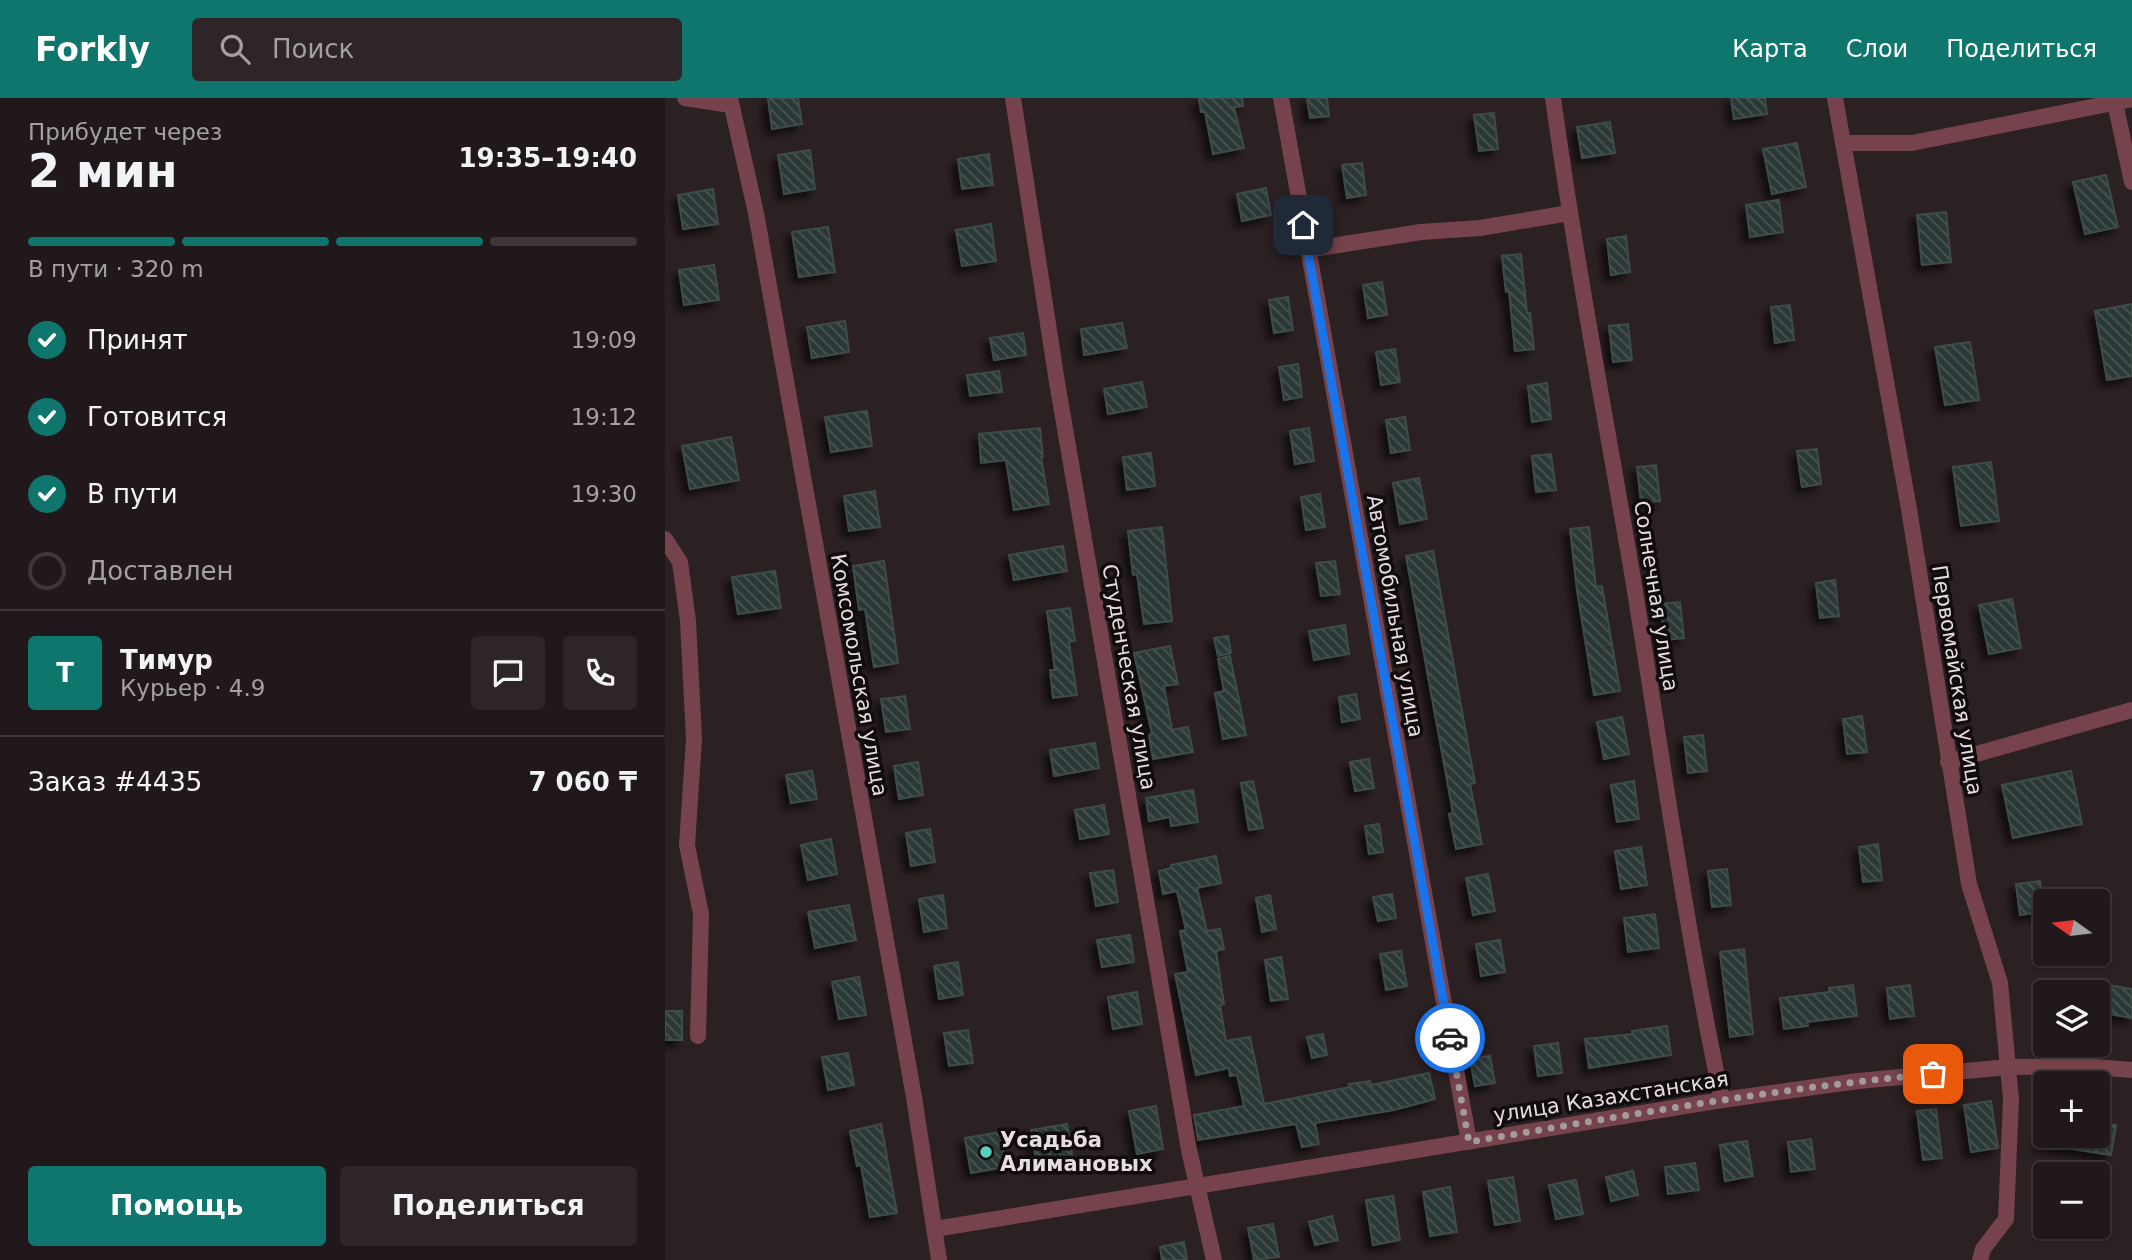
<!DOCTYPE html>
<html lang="ru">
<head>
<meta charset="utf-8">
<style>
	:root { --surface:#20181a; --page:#2d2527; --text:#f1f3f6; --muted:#a2a0a2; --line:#3d3739; --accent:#0f766e }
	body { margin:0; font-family:"DejaVu Sans",sans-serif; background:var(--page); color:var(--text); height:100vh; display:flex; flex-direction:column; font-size:26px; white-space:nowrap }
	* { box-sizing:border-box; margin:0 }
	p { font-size:23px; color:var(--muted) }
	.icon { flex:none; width:38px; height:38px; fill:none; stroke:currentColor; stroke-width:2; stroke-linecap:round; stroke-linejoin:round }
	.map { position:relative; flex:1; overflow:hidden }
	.details { display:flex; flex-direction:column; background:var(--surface); width:665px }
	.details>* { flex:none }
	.needle { width:46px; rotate:284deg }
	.controls { position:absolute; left:1368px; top:791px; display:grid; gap:14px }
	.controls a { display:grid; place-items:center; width:77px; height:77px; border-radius:7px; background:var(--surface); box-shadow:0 2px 5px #0004,0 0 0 2px var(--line); font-size:35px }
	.pin { position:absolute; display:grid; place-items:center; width:60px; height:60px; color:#fff; margin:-30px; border-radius:14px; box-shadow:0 4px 10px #0006 }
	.courier { position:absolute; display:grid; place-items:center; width:70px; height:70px; margin:-35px; border:5px solid #1a73e8; border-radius:50%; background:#fff; color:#222; box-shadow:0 2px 9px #0007 }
	.overview em { font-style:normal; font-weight:600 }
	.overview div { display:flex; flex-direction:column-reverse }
	.overview { display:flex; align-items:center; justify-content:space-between; height:119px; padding:0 28px }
	h1 { font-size:46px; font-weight:600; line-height:52px }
	.bar { display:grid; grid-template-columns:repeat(4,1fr); gap:10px 7px; align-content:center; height:84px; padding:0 28px }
	.bar i { height:9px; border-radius:5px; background:var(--line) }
	.bar .active { background:var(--accent) }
	.bar p { grid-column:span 4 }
	.line { display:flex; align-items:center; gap:18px; padding:0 28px; border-top:2px solid var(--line) }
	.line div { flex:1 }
	.round { display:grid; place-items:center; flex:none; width:74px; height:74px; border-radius:7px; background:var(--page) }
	ol { padding:0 28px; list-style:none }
	li { display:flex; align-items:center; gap:21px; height:77px }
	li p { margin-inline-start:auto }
	li .icon { padding:7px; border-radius:50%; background:var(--accent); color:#fff; stroke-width:4 }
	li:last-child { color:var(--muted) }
	li i { width:38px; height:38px; border:4px solid var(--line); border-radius:50% }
	.action { display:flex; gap:14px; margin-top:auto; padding:14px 28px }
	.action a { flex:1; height:80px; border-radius:7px; background:var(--accent); color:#fff; font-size:28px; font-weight:600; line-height:80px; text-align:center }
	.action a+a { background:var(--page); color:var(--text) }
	header { display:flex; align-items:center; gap:42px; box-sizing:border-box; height:98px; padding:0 35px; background:var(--accent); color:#fff }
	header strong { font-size:33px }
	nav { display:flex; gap:38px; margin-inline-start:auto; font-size:24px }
	.search { width:490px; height:63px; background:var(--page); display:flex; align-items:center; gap:18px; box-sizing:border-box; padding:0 24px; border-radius:7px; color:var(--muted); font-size:26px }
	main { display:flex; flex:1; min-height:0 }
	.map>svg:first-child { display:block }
</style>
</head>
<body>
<header>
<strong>Forkly</strong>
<div class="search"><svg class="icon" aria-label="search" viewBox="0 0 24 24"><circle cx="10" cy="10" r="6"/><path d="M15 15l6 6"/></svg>Поиск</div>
<nav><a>Карта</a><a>Слои</a><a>Поделиться</a></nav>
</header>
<main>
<section class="details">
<div class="overview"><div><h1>2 мин</h1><p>Прибудет через</p></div><em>19:35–19:40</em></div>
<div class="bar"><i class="active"></i><i class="active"></i><i class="active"></i><i></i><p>В пути · 320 m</p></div>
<ol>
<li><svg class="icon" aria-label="check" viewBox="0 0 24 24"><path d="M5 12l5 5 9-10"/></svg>Принят<p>19:09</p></li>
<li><svg class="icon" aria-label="check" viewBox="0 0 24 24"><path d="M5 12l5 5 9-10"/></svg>Готовится<p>19:12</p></li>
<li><svg class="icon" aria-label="check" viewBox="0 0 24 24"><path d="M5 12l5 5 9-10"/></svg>В пути<p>19:30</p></li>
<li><i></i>Доставлен</li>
</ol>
<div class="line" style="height:126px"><b class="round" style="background:var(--accent);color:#fff">Т</b><div><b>Тимур</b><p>Курьер · 4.9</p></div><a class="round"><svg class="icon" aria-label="chat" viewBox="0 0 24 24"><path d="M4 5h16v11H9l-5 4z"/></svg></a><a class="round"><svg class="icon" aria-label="phone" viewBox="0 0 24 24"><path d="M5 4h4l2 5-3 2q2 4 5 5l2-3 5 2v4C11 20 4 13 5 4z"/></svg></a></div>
<div class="line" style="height:91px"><div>Заказ #4435</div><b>7 060 ₸</b></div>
<div class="action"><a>Помощь</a><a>Поделиться</a></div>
</section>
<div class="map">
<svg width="1467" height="1162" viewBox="0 0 1467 1162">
	<defs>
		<pattern id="building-back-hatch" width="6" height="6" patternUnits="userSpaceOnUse" patternTransform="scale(1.75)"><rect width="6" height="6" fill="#2c3937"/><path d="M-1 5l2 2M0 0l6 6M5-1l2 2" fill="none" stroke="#4a5554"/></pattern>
		<filter id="shadow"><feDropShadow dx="-6" dy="6" stdDeviation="3.5" flood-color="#0009"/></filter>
	</defs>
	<rect width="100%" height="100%" fill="#2b2022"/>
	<path fill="url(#building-back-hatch)" stroke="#3e4c4a" stroke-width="2" filter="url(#shadow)" d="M103,0H133L137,26L107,31Z
		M534,0H577L578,8L569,9L579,50L548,56L540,14H536Z
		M642,0H662L664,18L645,20Z
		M1066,0H1100L1102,16L1069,21Z
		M829,15L833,51L814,53L809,17Z
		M945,24L950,55L917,60L912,29Z
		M1132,45L1141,89L1107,96L1098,51Z
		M145,52L150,91L119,96L113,57Z
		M324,56L328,87L297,91L293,61Z
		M697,65L701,97L682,100L677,67Z
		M1441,77L1453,129L1420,136L1408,84Z
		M601,90L606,117L577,123L572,96Z
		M48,91L53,126L18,131L13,97Z
		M1114,102L1118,134L1085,139L1081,107Z
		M1281,114L1286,164L1257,167L1252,117Z
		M326,126L331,163L297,168L291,132Z
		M163,129L170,174L134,179L127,134Z
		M961,138L965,174L946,177L942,141Z
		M856,156L862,215H865L869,251L850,253L844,193L841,194L837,158Z
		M49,167L54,202L19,207L14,172Z
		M717,184L722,217L703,220L698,187Z
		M623,199L628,232L609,235L604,202Z
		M1467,206V278L1442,282L1430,213Z
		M1125,207L1129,242L1110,245L1106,209Z
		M180,223L184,254L147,260L142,229Z
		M457,225L462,250L419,257L416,231Z
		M963,226L967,262L948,264L944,228Z
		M358,235L361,257L329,262L325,240Z
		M1305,244L1314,302L1280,307L1270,249Z
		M730,251L735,284L716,287L711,254Z
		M633,266L637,299L619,302L614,269Z
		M334,273L337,294L305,298L302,277Z
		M477,284L482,309L443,316L439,291Z
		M882,285L886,321L867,324L863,288Z
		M202,313L207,348L166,354L160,319Z
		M740,319L745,352L726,355L721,322Z
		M375,330L378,359H376L384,406L349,412L341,362L316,365L314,336Z
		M644,330L649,363L630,366L625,333Z
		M66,339L74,382L25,391L17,348Z
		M1152,351L1156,386L1137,389L1132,353Z
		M486,355L490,388L462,392L458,359Z
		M886,356L891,392L871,394L867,358Z
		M1326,364L1334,423L1296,428L1288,369Z
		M991,367L995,403L976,405L972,369Z
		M754,380L762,421L735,426L728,385Z
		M210,393L215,429L184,433L179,398Z
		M655,396L660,429L641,432L636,399Z
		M497,429L507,523L479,526L472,476L468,477L463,433Z
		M924,429L931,489L937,488L955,593L929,597L912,492L905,431Z
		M398,448L402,473L349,482L344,457Z
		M768,453L810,685L805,686L817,746L791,751L784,716L788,715L741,458Z
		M219,463L233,565L209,569L200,511L194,512L188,468Z
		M670,463L675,496L656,498L651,465Z
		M110,473L116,510L73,516L67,479Z
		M1170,482L1174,518L1155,520L1151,485Z
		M1347,501L1356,550L1324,556L1314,507Z
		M1015,504L1019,540L1000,542L995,506Z
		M405,510L410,543L404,544L412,597L388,600L385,572H390L382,513Z
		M680,527L684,556L649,562L644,533Z
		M563,538L566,555L553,558L549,540Z
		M505,548L513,586L499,588L507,632L523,629L528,654L488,661L484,637L487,636L469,555Z
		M565,558L581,637L558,641L550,595L559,593L553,561Z
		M691,596L695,621L677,624L674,599Z
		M240,598L245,631L221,634L216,601Z
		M1197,618L1202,654L1182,656L1178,621Z
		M957,619L964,656L939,661L932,624Z
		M1038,637L1042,673L1023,675L1019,639Z
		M430,645L434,670L389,678L385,652Z
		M704,661L709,690L690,693L685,664Z
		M253,664L258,697L234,701L229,668Z
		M147,673L152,701L126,705L121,677Z
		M1406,673L1417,726L1348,740L1337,687Z
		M588,683L598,730L584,732L576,685Z
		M969,683L974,721L952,724L946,687Z
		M528,692L533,724L506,728L505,719L484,723L481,700Z
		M439,707L444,736L415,741L410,712Z
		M714,726L718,754L704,756L700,728Z
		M265,731L270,764L246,768L241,735Z
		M166,741L172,776L143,782L136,747Z
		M1213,746L1217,782L1198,784L1194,749Z
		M976,749L982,787L956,791L950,753Z
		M551,758L556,785L532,790L542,833L555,831L559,851L551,853L559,906L555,907L561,943L585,939L599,1006L685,989L684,986L705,983L706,987L764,975L770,1001L729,1012L650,1025L654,1046L637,1049L631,1026L533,1042L529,1017L579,1008L572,977L565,978L564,970L531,977L510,876L523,874L515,833L521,832L512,793L498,796L494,773L506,770V767Z
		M1062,771L1066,807L1047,809L1043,773Z
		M448,772L453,804L431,808L425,775Z
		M823,776L830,813L808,817L801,780Z
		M1375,783L1379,814L1355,817L1351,786Z
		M727,796L731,820L713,823L708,799Z
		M278,797L282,830L259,834L254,801Z
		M605,797L611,831L597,834L591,800Z
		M184,807L191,842L150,850L143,814Z
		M990,816L994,850L963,854L959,820Z
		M465,837L469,864L437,869L432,842Z
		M835,842L840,874L816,878L811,846Z
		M1079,851L1088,936L1065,939L1055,854Z
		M736,853L742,888L721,892L715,856Z
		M616,859L623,901L606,903L600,862Z
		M293,864L298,897L274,901L269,868Z
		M194,879L201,917L174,921L167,884Z
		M1433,885L1467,891V920L1433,914Z
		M1188,887L1192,918L1142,924L1143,928L1119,931L1115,900L1164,894V890Z
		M1245,887L1249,918L1225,921L1222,890Z
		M472,894L477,926L448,931L443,899Z
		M0,913H17V942H0Z
		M1002,928L1006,957L924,970L920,941L968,936L967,933Z
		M303,932L308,965L284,968L279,935Z
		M658,936L662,957L647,960L642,939Z
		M893,945L897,975L873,978L869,948Z
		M183,955L189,987L163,992L157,959Z
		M825,958L830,985L810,988L805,961Z
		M1326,1003L1333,1050L1306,1054L1299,1007Z
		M491,1008L498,1051L472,1056L464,1013Z
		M1271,1011L1277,1060L1258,1062L1252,1013Z
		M1433,1024L1451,1027L1446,1057L1375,1046L1376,1038H1433Z
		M216,1026L232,1115L205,1119L196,1067L192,1068L185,1033Z
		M402,1026L408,1062L372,1068L366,1032Z
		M335,1034L341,1069L306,1075L300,1040Z
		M1146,1041L1150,1071L1126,1074L1123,1044Z
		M1082,1043L1088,1078L1060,1083L1055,1047Z
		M1030,1065L1034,1092L1003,1096L1000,1069Z
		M968,1073L973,1097L946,1103L941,1079Z
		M848,1079L855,1123L830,1127L823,1083Z
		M911,1082L918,1116L891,1121L884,1087Z
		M785,1089L792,1134L765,1138L758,1094Z
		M728,1098L735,1142L708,1147L701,1102Z
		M667,1118L673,1142L650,1147L644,1124Z
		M608,1126L614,1159L589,1162L583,1130Z
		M519,1144L522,1162H497L495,1149Z"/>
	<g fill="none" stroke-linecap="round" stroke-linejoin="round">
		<path stroke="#76434d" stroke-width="16" d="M20,0L66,7
			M65,0L91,115L249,999L274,1162
			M348,0L392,284L507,953L524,1052L549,1162
			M616,0L804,1044
			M888,0C910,159 940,317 967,475C996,651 1020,828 1057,1002
			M1170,0L1244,411L1304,786L1335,885L1346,1001L1341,1121L1318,1151L1315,1162
			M1449,0L1467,84
			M1179,45H1247L1467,1
			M642,152L756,134L815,130L904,115
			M0,441L15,464L23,523L29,641L22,747L36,816L33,938
			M1283,664L1467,612
			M270,1131L1057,1002L1193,983L1344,969L1419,968L1467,972"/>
	</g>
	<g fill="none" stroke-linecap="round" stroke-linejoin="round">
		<path stroke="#a49b9c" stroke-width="7" stroke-dasharray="0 12.6" d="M785,940L804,1044C958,1018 1112,990 1268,976"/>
		<path stroke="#1a73e8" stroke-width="9" d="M638,127L785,940"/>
	</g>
	<circle fill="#58cebf" stroke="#100b0c" stroke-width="2.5" cx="321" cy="1054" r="7"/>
	<g text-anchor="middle" stroke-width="7" stroke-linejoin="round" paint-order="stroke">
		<g font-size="21" fill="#e5ddde" stroke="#100b0c">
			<text transform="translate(991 498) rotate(81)" y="7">Солнечная улица</text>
			<text transform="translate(730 518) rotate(80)" y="7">Автомобильная улица</text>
			<text transform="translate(194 577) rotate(80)" y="7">Комсомольская улица</text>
			<text transform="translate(464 579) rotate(80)" y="7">Студенческая улица</text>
			<text transform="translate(1292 582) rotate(81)" y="7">Первомайская улица</text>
			<text transform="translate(946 999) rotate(-9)" y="7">улица Казахстанская</text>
		</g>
		<g font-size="21" font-weight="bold" fill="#e5ddde" stroke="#100b0c" text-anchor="start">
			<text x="335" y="1049">Усадьба<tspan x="335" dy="24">Алимановых</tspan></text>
		</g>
	</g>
</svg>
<div class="controls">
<a><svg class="needle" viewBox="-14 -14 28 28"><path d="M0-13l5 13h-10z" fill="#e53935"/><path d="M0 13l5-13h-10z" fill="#a2a0a2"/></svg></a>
<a><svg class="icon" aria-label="layers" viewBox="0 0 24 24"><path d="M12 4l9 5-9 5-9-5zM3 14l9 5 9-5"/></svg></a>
<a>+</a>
<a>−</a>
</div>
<div class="pin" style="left:1268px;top:976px;background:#ea580c"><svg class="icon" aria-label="bag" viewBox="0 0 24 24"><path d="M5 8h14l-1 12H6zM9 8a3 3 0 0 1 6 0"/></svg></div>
<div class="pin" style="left:638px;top:127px;background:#1f2937"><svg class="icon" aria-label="home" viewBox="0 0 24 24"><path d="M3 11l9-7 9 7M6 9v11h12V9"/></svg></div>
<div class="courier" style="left:785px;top:940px"><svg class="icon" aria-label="car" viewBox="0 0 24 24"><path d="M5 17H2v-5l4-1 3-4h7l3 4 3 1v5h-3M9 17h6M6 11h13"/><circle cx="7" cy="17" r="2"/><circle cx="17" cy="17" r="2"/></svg></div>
</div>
</main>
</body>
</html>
